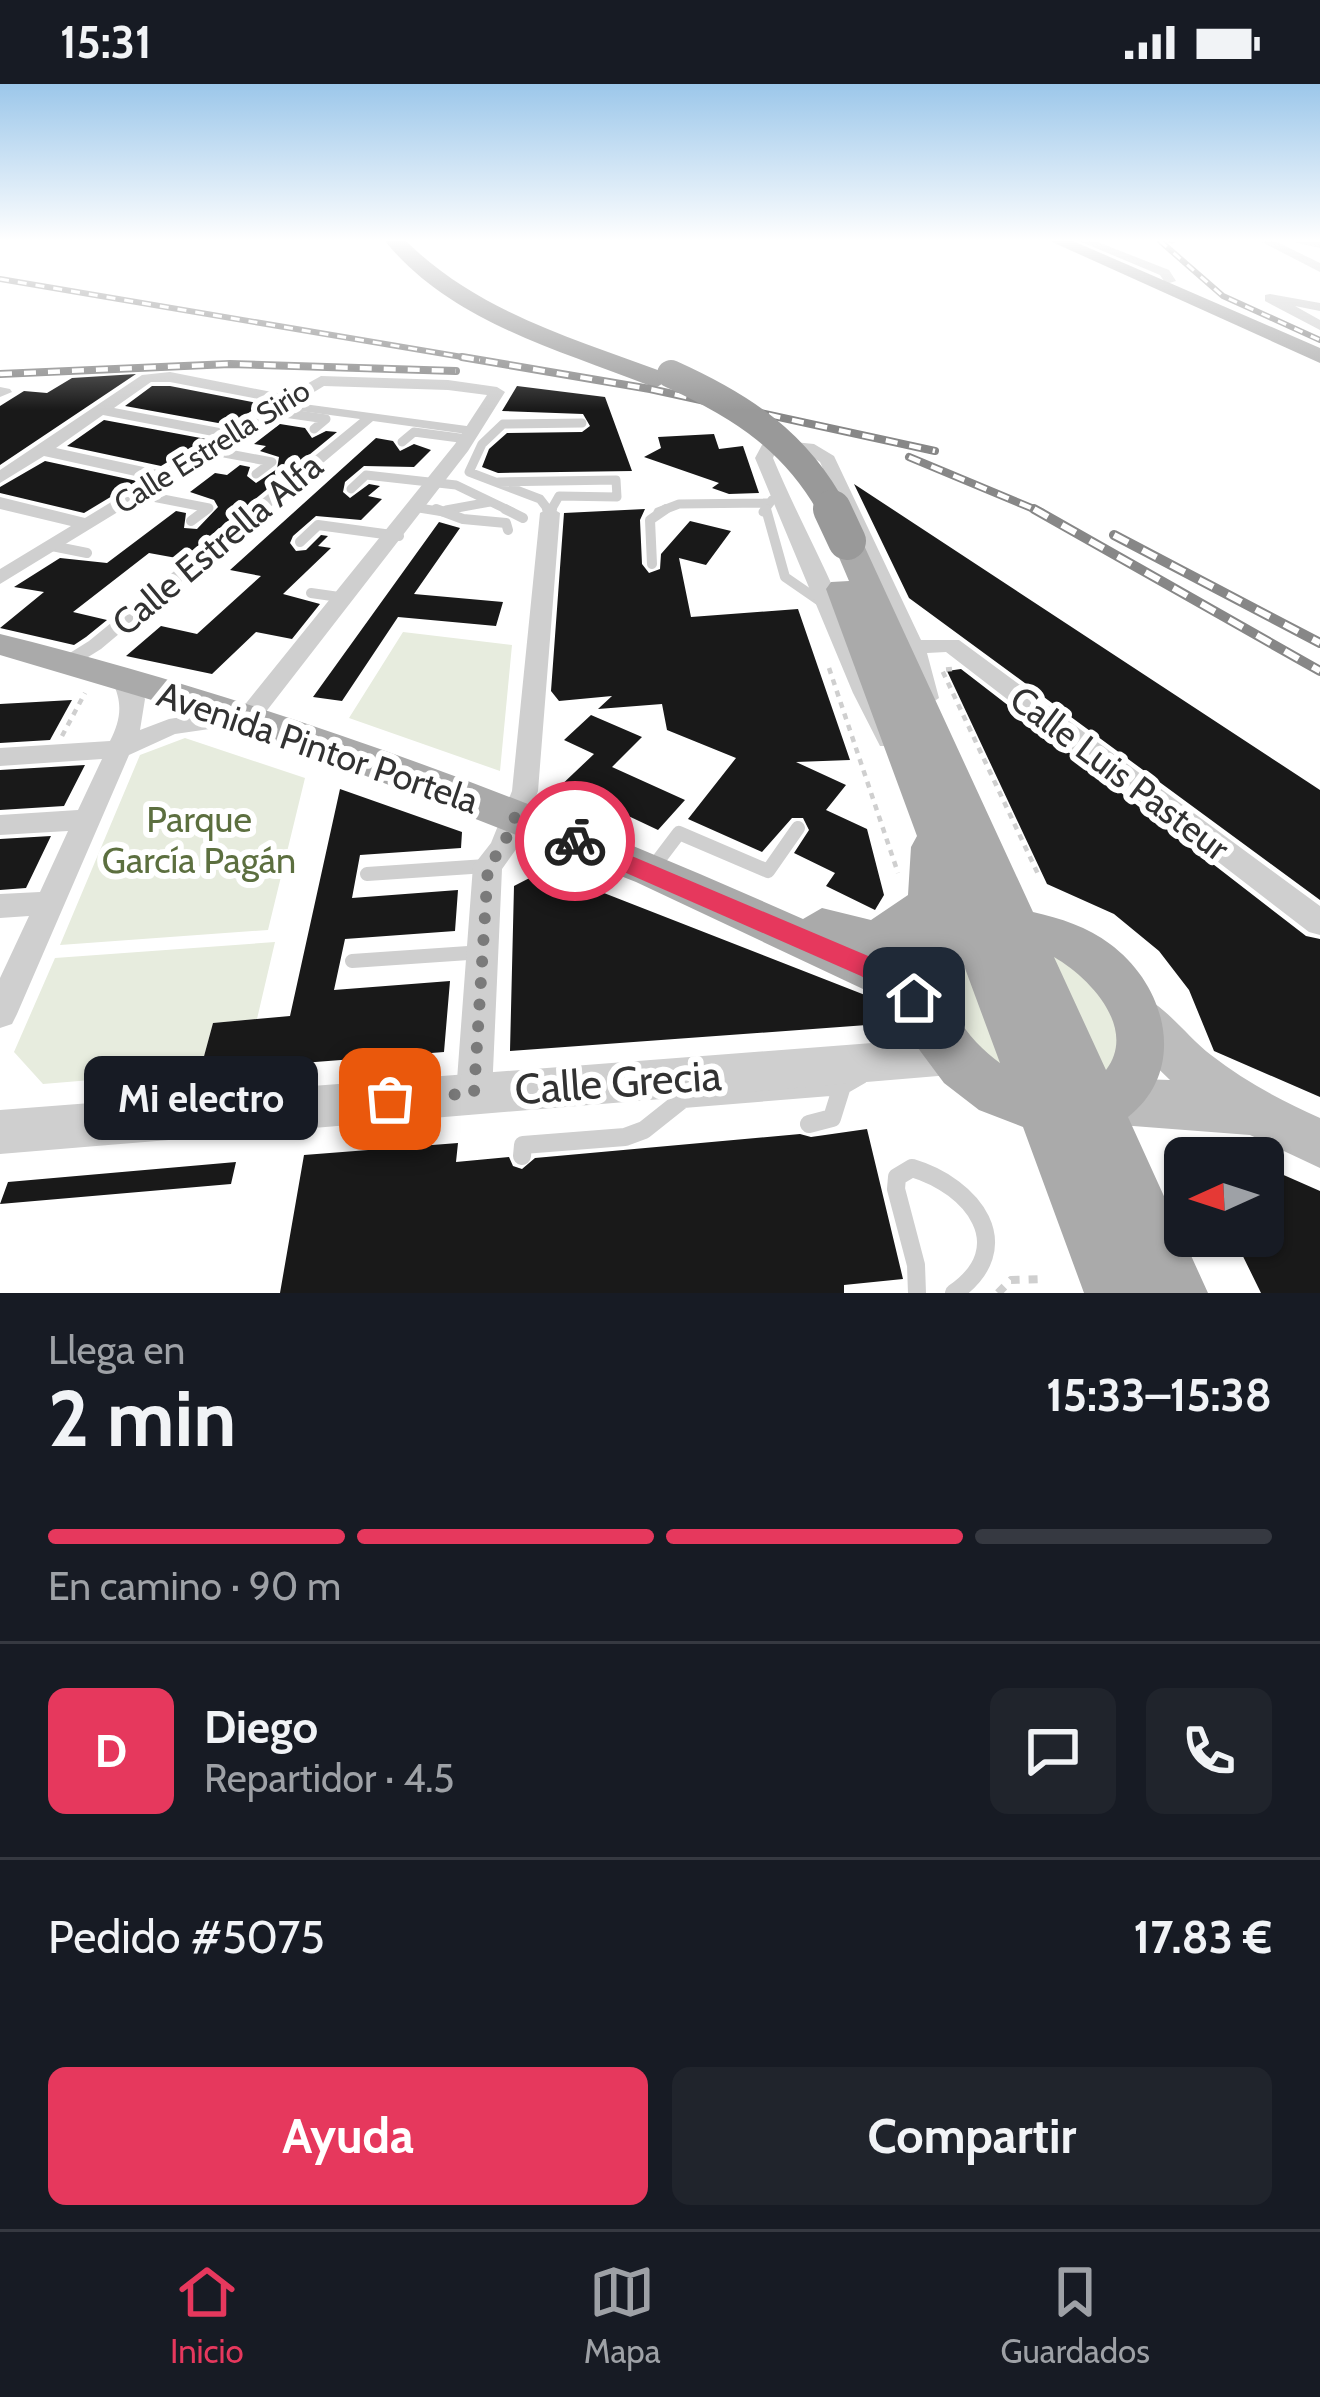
<!DOCTYPE html>
<html lang="es">
<head>
<meta charset="utf-8">
<style>
	:root { --surface:#171b24; --page:#20242c; --text:#f1f3f6; --muted:#9ea1a6; --line:#363941; --accent:#e6385d }
	body { margin:0; font-family:Cabin,sans-serif; background:var(--page); color:var(--text); height:100vh; display:flex; flex-direction:column; font-size:45px; white-space:nowrap }
	* { box-sizing:border-box; margin:0 }
	p { font-size:39px; color:var(--muted) }
	.icon { flex:none; width:66px; height:66px; fill:none; stroke:currentColor; stroke-width:2; stroke-linecap:round; stroke-linejoin:round }
	.map { position:relative; height:1209px; overflow:hidden }
	.side { display:flex; flex-direction:column; background:var(--surface); flex:1 }
	.side>* { flex:none }
	.needle { width:78px; rotate:267deg }
	.tools { position:absolute; left:1164px; top:1053px; display:grid; gap:24px }
	.tools a { display:grid; place-items:center; width:120px; height:120px; border-radius:18px; background:var(--surface); box-shadow:0 3px 9px #0004; font-size:60px }
	.pin { position:absolute; display:grid; place-items:center; width:102px; height:102px; color:#fff; margin:-51px; border-radius:24px; box-shadow:0 6px 18px #0006 }
	.courier { position:absolute; display:grid; place-items:center; width:120px; height:120px; margin:-60px; border:9px solid #e6385d; border-radius:50%; background:#fff; color:#222; box-shadow:0 3px 15px #0007 }
	.bubble { position:absolute; height:84px; border-radius:18px; background:var(--surface); box-shadow:0 3px 9px #0004; font-size:39px; font-weight:700; line-height:84px; text-align:center }
	.overview em { font-style:normal; font-weight:700 }
	.overview div { display:flex; flex-direction:column-reverse }
	.overview { display:flex; align-items:center; justify-content:space-between; height:204px; padding:0 48px }
	h1 { font-size:78px; font-weight:700; line-height:90px }
	.bar { display:grid; grid-template-columns:repeat(4,1fr); gap:18px 12px; align-content:center; height:144px; padding:0 48px }
	.bar i { height:15px; border-radius:9px; background:var(--line) }
	.bar .current { background:var(--accent) }
	.bar p { grid-column:span 4 }
	.line { display:flex; align-items:center; gap:30px; padding:0 48px; border-top:3px solid var(--line) }
	.line div { flex:1 }
	.round { display:grid; place-items:center; flex:none; width:126px; height:126px; border-radius:18px; background:var(--page) }
	.primary-button { display:flex; gap:24px; margin-top:auto; padding:24px 48px }
	.primary-button a { flex:1; height:138px; border-radius:18px; background:var(--accent); color:#fff; font-size:48px; font-weight:700; line-height:138px; text-align:center }
	.primary-button a+a { background:var(--page); color:var(--text) }
	.status { display:flex; justify-content:space-between; align-items:center; height:84px; padding:0 60px; background:var(--surface); direction:ltr }
	.status svg { height:33px; fill:currentColor }
	.dock { display:flex; justify-content:space-around; align-items:center; height:168px; border-top:3px solid var(--line); background:var(--surface); font-size:33px; color:var(--muted) }
	.dock a { display:grid; justify-items:center; gap:6px }
	.dock .current { color:var(--accent) }
	.map>svg:first-child { display:block }
</style>
</head>
<body>
<div class="status"><b>15:31</b><svg viewBox="0 0 49 12"><path d="M0 12V9h3v3zM5 12V6h3v6zM10 12V3h3v9zM15 12V0h3v12zM26 1h20v11H26zM47 4h2v5h-2z"/></svg></div>
<div class="map">
<svg width="1320" height="1209" viewBox="0 0 1320 1209">
	<rect width="100%" height="100%" fill="#fff"/>
	<path fill="#e7ecde" d="M403,548L512,561L500,687L349,634Z
		M185,654L305,694L268,846L60,861L140,671Z
		M1032,846L1131,917L1107,1017Z
		M275,858L257,935L213,939L200,987L43,1000L14,968L55,874Z
		M952,858L1047,1027L950,972Z"/>
	<path fill="#191919" d="M136,290L0,381V322L24,307L47,309L72,294Z
		M152,302H170L263,320L229,341L125,322Z
		M517,302L605,313L632,387L498,389L482,383L489,365L507,349L582,348L590,342L583,330L502,327Z
		M104,336L206,355L161,382L67,362Z
		M280,340L305,344L312,354L326,347L337,348L182,475L149,469L73,528L107,536L86,553L74,561L0,544L44,508L14,503L60,474L107,479L176,427L186,429L184,444L197,445L218,423L214,416L190,408L215,389L227,391L240,381L250,383L247,392L256,399L277,385L279,373L260,367L266,362L254,360Z
		M714,350L719,365L743,362L759,409L729,410L712,404L719,399L644,373L661,364L658,353Z
		M376,354L393,357L400,367L414,360L431,366L414,383L364,382L345,398L343,408L350,414L369,400L380,402L368,412L382,415L361,436L316,432L293,452L290,459L296,467L306,466L321,451L328,452L318,462L331,464L283,510L320,520L292,555L256,548L212,590L126,572L161,542L197,550L261,492L230,486Z
		M45,377L137,397L84,429L0,409V403Z
		M854,400L1320,706V816L909,514Z
		M645,425L640,436L642,480L649,489L660,485L661,470L690,437L731,447L706,481L679,474L691,533L798,525L850,676L796,678L846,701L826,726L867,745L884,811L875,826L826,802L835,789L794,769L809,746L803,734H792L762,768L688,735L736,674L667,646L662,620L598,625L612,612L559,617L551,607L564,429Z
		M439,438L460,444L414,510L503,518L496,542L398,533L342,617L313,613Z
		M961,585L1306,852L1320,855V1013L1214,967L1189,906L1159,867L1114,830L1047,800L947,587Z
		M72,616L50,656L0,659V620Z
		M591,631L642,653L612,683L685,716L658,746L622,729L615,736L555,707L594,670L564,656Z
		M85,681L64,722L0,726V686Z
		M340,705L462,748L461,764L360,771L352,814L458,806L455,847L345,855L334,906L450,897L444,968L200,987L213,939L290,932Z
		M51,752L26,804L0,806V755Z
		M545,786L865,911L877,917L894,939L510,967L514,802Z
		M867,1045L903,1195L844,1201V1209H280L304,1071L458,1059L456,1078L509,1073L513,1082L522,1085L535,1074L800,1050L811,1053Z
		M236,1078L231,1100L0,1120L8,1098Z
		M1263,1082L1320,1107V1209H1261L1233,1152H1263Z"/>
	<g fill="none" stroke-linecap="round" stroke-linejoin="round">
		<path stroke="#cfcfcf" stroke-width="4.5" stroke-dasharray="6 6" stroke-linecap="butt" d="M829,584L898,789
			M952,585L942,586L1038,790
			M62,652L85,609"/>
		<path stroke="#cfcfcf" stroke-width="8" stroke-dasharray="9 9" stroke-linecap="butt" d="M998,1209L1011,1196L1043,1195"/>
		<path stroke="#cfcfcf" stroke-width="9" d="M270,327L326,335L314,345
			M402,358L414,348L467,355
			M208,366L272,378L256,390
			M499,398L616,396L617,413L559,412L550,428
			M351,405L366,391L456,401L512,428
			M137,410L209,424L203,428
			M413,423L444,428
			M446,426L490,418
			M550,428L540,415L469,388L482,360L503,340L582,339
			M658,428L679,420L769,419
			M763,428L772,416"/>
		<path stroke="#cfcfcf" stroke-width="10" d="M436,425L463,435L506,439L508,446
			M505,425L523,434
			M547,425L550,429L552,425
			M766,425L785,493L827,522
			M191,437L207,425
			M300,458L318,441L399,452
			M52,462L87,469
			M652,480L650,436L666,425
			M311,509L346,514"/>
		<path stroke="#cfcfcf" stroke-width="14" d="M651,786L679,749L768,787L798,744
			M367,790L486,782
			M352,877L483,868"/>
		<path stroke="#cfcfcf" stroke-width="18" d="M809,1040L832,1034L842,1002
			M522,1072L523,1061L625,1053L644,1046L683,1015L842,1002L861,991
			M917,1209L916,1181L896,1105L897,1093L912,1084C973,1102 1020,1163 954,1209"/>
		<path fill="#cfcfcf" fill-rule="evenodd" d="M289,318L474,343L480,347L474,351L373,337L101,565L69,585H57L54,581L57,577L89,557L360,335L285,325L283,322Z"/>
		<path fill="#cfcfcf" fill-rule="evenodd" d="M1079,157H1095L1169,186L1176,197L1166,200L1160,191Z
			M1164,157H1178L1172,160Z
			M1260,157H1275L1320,179V188Z
			M1289,157L1320,158V164Z
			M1270,210L1320,219V227L1295,222L1320,236V246L1265,217V211Z
			M170,288L287,311L321,292L448,296L497,303L505,308L468,367L258,638L175,650L129,671L17,930L12,940L0,944V894L29,832L0,834V810L40,808L68,747L0,751V731L78,726L102,675L0,682V664L110,657C121,635 123,619 112,597L124,590L132,592L145,615L140,646L169,635L243,623L455,360L487,311L448,306L324,302L0,500V485L71,442L0,425V413L85,434L149,395L44,372L0,399V386L142,291ZM151,298H170L275,318L230,346L114,324ZM103,331L218,353L162,387L56,364Z
			M0,303L10,305L12,308L0,313Z
			M784,357L814,360L834,372L921,556H959L1320,822V851L1309,848L946,568L927,569L939,614L927,622L918,619L909,581L820,378L804,368L775,369L773,374C792,420 816,465 836,510C858,559 874,610 902,656L898,662H880L853,609L755,374L762,361Z
			M550,423L560,429L538,707L517,764L502,785L492,1009L487,1021L474,1025L461,1021L456,1009L473,782L491,759L512,707L540,429Z"/>
		<path fill="#cfcfcf" fill-rule="evenodd" d="M950,953L965,958L972,972L965,986L950,991L0,1070V1026Z"/>
		<path fill="#bcbcbc" fill-rule="evenodd" d="M1137,910C1166,921 1186,952 1211,971C1244,997 1282,1017 1320,1034V1084L1250,1051L1107,1040L1090,1033L1082,1017L1090,1001L1107,994L1170,996L1140,967L1114,930L1121,916Z"/>
		<path fill="#aaa" fill-rule="evenodd" d="M1050,157H1073L1320,264V279Z
			M847,448L862,457L1033,828C1060,834 1088,843 1110,860C1167,902 1188,986 1128,1033L1208,1209H1146L1135,1183L1146,1209H1084L1023,1043L979,1026L944,999L880,913L636,798L236,641L0,571V550C275,618 544,720 803,835L822,824L871,836L908,811L911,763L917,752L826,505L831,498L849,497L832,457ZM1054,873C1089,893 1138,944 1106,986ZM963,879L1000,979C970,957 931,914 963,879Z"/>
		<path fill="#999" fill-rule="evenodd" d="M385,157H406C478,228 574,255 666,289L670,295L657,303L648,301C556,265 450,237 385,157Z"/>
		<g stroke="#878787" stroke-width="6">
			<path id="rail-far2" d="M1160,157L1223,212L1320,256
				M0,195L480,276"/>
		</g>
		<g stroke="#878787" stroke-width="8">
			<path id="rail-far1" d="M462,273L650,305L935,367
				M0,290L230,280L456,287
				M909,373L1041,428"/>
		</g>
		<g stroke="#878787" stroke-width="10">
			<path id="rail" d="M1034,425L1320,587
				M1114,451L1320,559"/>
		</g>
		<use href="#rail-far2" stroke="#fff" stroke-width="3" stroke-dasharray="9" stroke-linecap="butt"/>
		<use href="#rail-far1" stroke="#fff" stroke-width="4.5" stroke-dasharray="12" stroke-linecap="butt"/>
		<use href="#rail" stroke="#fff" stroke-width="6" stroke-dasharray="16" stroke-linecap="butt"/>
		<path stroke="#999" stroke-width="28" d="M671,290C742,322 797,358 834,428"/>
		<path stroke="#999" stroke-width="38" d="M832,425L847,457"/>
	</g>
	<linearGradient id="sky" x2="0" y2="1"><stop stop-color="#9cc7ea"/><stop offset="0.48" stop-color="#fff"/><stop offset="1" stop-color="#fff" stop-opacity="0"/></linearGradient>
	<rect width="1320" height="326" fill="url(#sky)"/>
	<path fill="#e6385d" d="M575,748L880,877L924,906L927,914L924,922H905L861,892L567,763V751Z"/>
	<g fill="none" stroke-linecap="round" stroke-linejoin="round">
		<path stroke="#7a7a7a" stroke-width="12" stroke-dasharray="0 21.6" d="M390,1015L474,1009L488,782L502,764L515,733L575,757"/>
	</g>
	<g text-anchor="middle" stroke-width="12" stroke-linejoin="round" paint-order="stroke">
		<g font-size="30" fill="#323232" stroke="#fff">
			<text transform="translate(212 363) rotate(-32)" y="10">Calle Estrella Sirio</text>
		</g>
		<g font-size="36" fill="#323232" stroke="#fff">
			<text transform="translate(217 460) rotate(-40)" y="13">Calle Estrella Alfa</text>
			<text transform="translate(318 663) rotate(19)" y="13">Avenida Pintor Portela</text>
			<text transform="translate(1120 689) rotate(37)" y="13">Calle Luis Pasteur</text>
		</g>
		<g font-size="36" fill="#5c6f3f" stroke="#fff">
			<text x="199" y="748">Parque<tspan x="199" dy="41">García Pagán</tspan></text>
		</g>
		<g font-size="42" fill="#323232" stroke="#fff">
			<text transform="translate(618 998) rotate(-4)" y="15">Calle Grecia</text>
		</g>
	</g>
</svg>
<div class="tools">
<a><svg class="needle" viewBox="-14 -14 28 28"><path d="M0-13l5 13h-10z" fill="#e53935"/><path d="M0 13l5-13h-10z" fill="#9ea1a6"/></svg></a>
</div>
<div class="pin" style="left:390px;top:1015px;background:#ea580c"><svg class="icon" aria-label="bag" viewBox="0 0 24 24"><path d="M5 8h14l-1 12H6zM9 8a3 3 0 0 1 6 0"/></svg></div>
<div class="pin" style="left:914px;top:914px;background:#1f2937"><svg class="icon" aria-label="home" viewBox="0 0 24 24"><path d="M3 11l9-7 9 7M6 9v11h12V9"/></svg></div>
<div class="courier" style="left:575px;top:757px"><svg class="icon" aria-label="bike" viewBox="0 0 24 24"><circle cx="6" cy="16" r="4"/><circle cx="18" cy="16" r="4"/><path d="M6 16l4-8h5l3 8M10 8l3 8H6M13 5h3"/></svg></div>
<div class="bubble" style="left:84px;top:972px;width:234px">Mi electro</div>
</div>
<section class="side">
<div class="overview"><div><h1>2 min</h1><p>Llega en</p></div><em>15:33–15:38</em></div>
<div class="bar"><i class="current"></i><i class="current"></i><i class="current"></i><i></i><p>En camino · 90 m</p></div>
<div class="line" style="height:216px"><b class="round" style="background:var(--accent);color:#fff">D</b><div><b>Diego</b><p>Repartidor · 4.5</p></div><a class="round"><svg class="icon" aria-label="chat" viewBox="0 0 24 24"><path d="M4 5h16v11H9l-5 4z"/></svg></a><a class="round"><svg class="icon" aria-label="phone" viewBox="0 0 24 24"><path d="M5 4h4l2 5-3 2q2 4 5 5l2-3 5 2v4C11 20 4 13 5 4z"/></svg></a></div>
<div class="line" style="height:156px"><div>Pedido #5075</div><b>17.83 €</b></div>
<div class="primary-button"><a>Ayuda</a><a>Compartir</a></div>
</section>
<nav class="dock">
<a class="current"><svg class="icon" aria-label="home" viewBox="0 0 24 24"><path d="M3 11l9-7 9 7M6 9v11h12V9"/></svg>Inicio</a>
<a><svg class="icon" aria-label="map" viewBox="0 0 24 24"><path d="M3 6l6-2 6 2 6-2v14l-6 2-6-2-6 2zM9 4v14M15 6v14"/></svg>Mapa</a>
<a><svg class="icon" aria-label="saved" viewBox="0 0 24 24"><path d="M7 4h10v16l-5-4-5 4z"/></svg>Guardados</a>
</nav>
</body>
</html>
